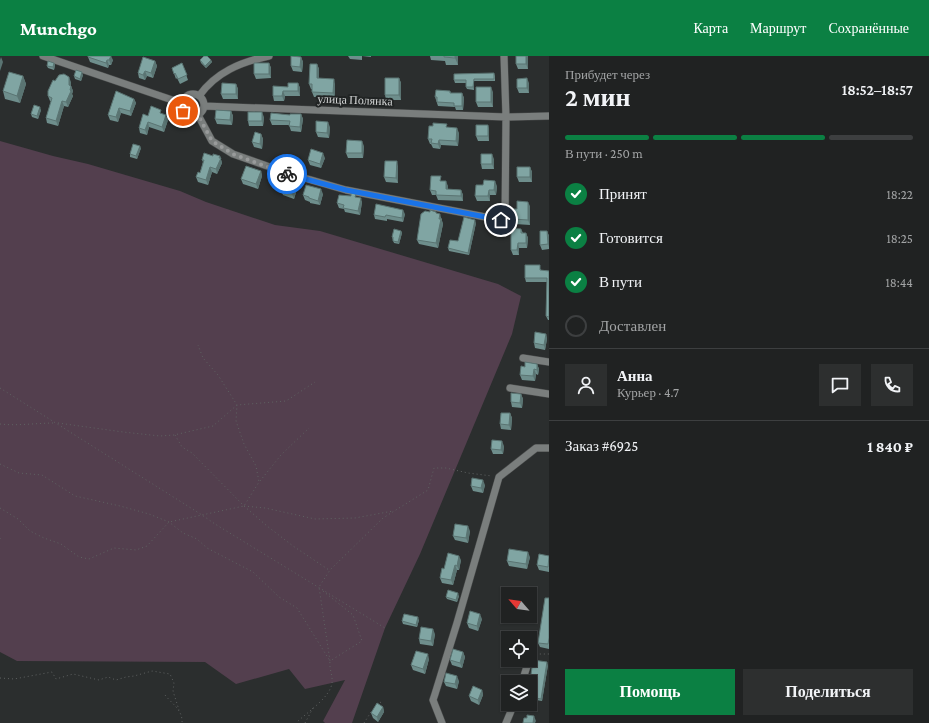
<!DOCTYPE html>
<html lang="ru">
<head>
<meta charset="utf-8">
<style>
	:root { --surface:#202222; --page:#2d2f2f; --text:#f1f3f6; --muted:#a2a4a5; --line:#3d3f40; --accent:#0b8043 }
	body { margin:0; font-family:"Crimson Pro",serif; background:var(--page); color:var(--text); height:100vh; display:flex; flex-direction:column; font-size:15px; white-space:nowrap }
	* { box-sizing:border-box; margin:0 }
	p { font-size:13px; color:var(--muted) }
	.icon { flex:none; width:22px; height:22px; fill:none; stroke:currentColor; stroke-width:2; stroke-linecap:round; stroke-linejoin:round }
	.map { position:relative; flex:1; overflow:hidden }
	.sheet { display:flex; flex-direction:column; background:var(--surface); width:380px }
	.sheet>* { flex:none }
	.needle { width:26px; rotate:298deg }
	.controls { position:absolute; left:501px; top:531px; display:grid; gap:8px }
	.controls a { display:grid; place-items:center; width:36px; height:36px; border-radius:0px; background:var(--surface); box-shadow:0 1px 3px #0004,0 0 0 1px var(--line); font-size:20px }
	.pin { position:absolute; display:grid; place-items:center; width:34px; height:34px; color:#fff; margin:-17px; border:2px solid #fff; border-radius:50%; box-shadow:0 1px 4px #0007 }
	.courier { position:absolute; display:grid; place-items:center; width:40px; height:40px; margin:-20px; border:3px solid #1a73e8; border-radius:50%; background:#fff; color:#222; box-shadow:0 1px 5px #0007 }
	.head em { font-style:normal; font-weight:600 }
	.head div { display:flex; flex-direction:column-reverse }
	.head { display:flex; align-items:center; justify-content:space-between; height:68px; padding:0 16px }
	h1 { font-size:26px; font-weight:600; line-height:30px }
	.bar { display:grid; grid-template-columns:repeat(4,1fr); gap:6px 4px; align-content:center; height:48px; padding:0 16px }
	.bar i { height:5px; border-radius:3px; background:var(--line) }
	.bar .on { background:var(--accent) }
	.bar p { grid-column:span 4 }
	.line { display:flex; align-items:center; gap:10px; padding:0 16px; border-top:1px solid var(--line) }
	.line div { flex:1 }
	.round { display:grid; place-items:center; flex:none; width:42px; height:42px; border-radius:0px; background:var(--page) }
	ol { padding:0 16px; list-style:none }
	li { display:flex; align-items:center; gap:12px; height:44px }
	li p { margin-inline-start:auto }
	li .icon { padding:4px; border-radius:50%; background:var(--accent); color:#fff; stroke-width:4 }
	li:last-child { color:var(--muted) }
	li i { width:22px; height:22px; border:2px solid var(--line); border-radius:50% }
	.button { display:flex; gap:8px; margin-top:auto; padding:8px 16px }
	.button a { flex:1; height:46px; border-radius:0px; background:var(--accent); color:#fff; font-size:16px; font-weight:600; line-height:46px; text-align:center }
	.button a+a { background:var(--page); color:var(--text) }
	header { display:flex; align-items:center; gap:24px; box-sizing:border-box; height:56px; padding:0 20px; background:var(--accent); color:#fff }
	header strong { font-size:19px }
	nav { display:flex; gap:22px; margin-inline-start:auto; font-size:14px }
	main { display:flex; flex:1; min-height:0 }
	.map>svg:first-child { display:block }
</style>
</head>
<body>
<header>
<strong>Munchgo</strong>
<nav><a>Карта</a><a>Маршрут</a><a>Сохранённые</a></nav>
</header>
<main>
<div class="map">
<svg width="549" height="667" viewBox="0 0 549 667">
	<rect width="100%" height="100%" fill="#2b2e2e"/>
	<path fill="#533f4e" d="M0,85L53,100L88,108L180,135L206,146L275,169L320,175L498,228L521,240L512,278L420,498L385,572L352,667H325L323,665L345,624L305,633L289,613L236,628L205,606L17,605L0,596Z"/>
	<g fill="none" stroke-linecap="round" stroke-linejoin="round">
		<g stroke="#4a4c4c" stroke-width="8">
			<path id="minor" d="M43,0L181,47
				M182 49a11 11 0 1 1 22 0a11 11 0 1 1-22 0Z
				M199,40C216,16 241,6 269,0
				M204,50L506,61L549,60
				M198,59L212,85L233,98L287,117L346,134L501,164H505L506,61L504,0
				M523,302L549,306
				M510,332L549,338
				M522,626L529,604
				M442,667L433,644L435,638L457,567L499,421L536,392H549
				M506,667L514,648"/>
		</g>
		<path stroke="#5f6262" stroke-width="1" stroke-dasharray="1 3" stroke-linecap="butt" d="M0,332L202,459L215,468L385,572
			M58,367L123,376L160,380L174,379L213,370L237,349L286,345L315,326
			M0,368C18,370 37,367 55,367
			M175,379L182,391L192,397L244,450L267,470L293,490L329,514
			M0,408L19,417L42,419L75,440L120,450L149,458L169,466L183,477L197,483L207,492L253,516L279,541L297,552L330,605C329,613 333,620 332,627C330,642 306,657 296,667
			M260,425L281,399L309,372
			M244,450L265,452L315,463L355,462L393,455
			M0,452L18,463L30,475L44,482L61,488L79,501L89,503L114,492L136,494L147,490L169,466L244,450L259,426L256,410L244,388L236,365L237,349L218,319L203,302L198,289
			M0,482V483
			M323,535L353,559L362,585L330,605L319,531L330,514L383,462L428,434L434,412H446L468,417L492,420
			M532,599L535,598H549
			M0,622L14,623L52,616L56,623L73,618L99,624L108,621L116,624L126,621L134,620L152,615L170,618L174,627L173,635L179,654
			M165,639C172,648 183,654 182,667
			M377,649L381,646
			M305,667L313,652
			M364,667L371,656"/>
		<use href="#minor" stroke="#7a7e7d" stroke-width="7"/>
	</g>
	<path fill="#6e8e8c" d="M348,0H371V1L362,0V4L350,3Z
		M430,0H458V9H446L445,5L431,4Z
		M516,0H528V13H518L516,8Z
		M88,1L113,4L111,9H109L108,12L90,6Z
		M301,1L303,6L302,16L293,15L291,10Z
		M200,4H211L212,6L206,12L201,7Z
		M155,5L157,10L153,22L147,20L145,24L139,22L138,17Z
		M54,7L55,9L54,14L48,12L47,10Z
		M182,7L188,24L180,28L177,22L176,23L172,12Z
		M269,7L271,12V22L256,23L254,18Z
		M317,8L319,13V22L335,28V42L314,41L312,36V33H311L309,28Z
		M494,17L495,20V25H474V34L467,33L466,31V27H455L454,24Z
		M83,19L81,25L75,23L74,20Z
		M23,20L26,28L20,47L5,43L3,35Z
		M399,22L401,27V44H386L385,39Z
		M71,26V30L73,35L72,38L73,40L68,51L64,50L58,70L47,67L46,62L51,45H50L48,40Z
		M298,27L300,32V40H285L284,45H274L273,40L288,31Z
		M529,27V37H519L517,32Z
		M236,28L238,33V43H223L221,38Z
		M450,35L451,37H462L464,42L463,54H456L455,51L438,50L435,41Z
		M493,36V51H478L476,46Z
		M134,43L136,47L131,60L121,57L118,66L110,64L108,59Z
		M41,54L38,63L32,61L31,58Z
		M231,55L233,60L232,69L217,68L215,63Z
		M163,58L168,64L164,76L149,71L147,79L140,77L139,72L148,60Z
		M301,58L303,63L301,76L291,75L289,69H272L270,64L290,59Z
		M264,61L263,70H249L248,65Z
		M488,69L489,74V85H478L476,80Z
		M330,71L329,82L318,81L316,76Z
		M448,71L459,77L458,90L441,89L440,93L433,92L431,88H430L428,83Z
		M261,78L263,83L262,93L254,91L252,86Z
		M364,90L363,102H348L346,97Z
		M141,92L137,103L130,101V98Z
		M213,100H220L222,107L217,118L212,116L208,129L198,126L196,121L200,117L203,106L202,104Z
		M325,102L321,112L310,109L308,104Z
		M494,103V113H482L481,108Z
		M398,110V127L386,126L384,121Z
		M530,111L532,116V126H519L517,121Z
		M261,115L262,120L258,133L243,128L241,123Z
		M442,125L448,130V133L461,134L463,139V145L438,144L436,139H432L430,134Z
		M497,130L496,139H490V145H477L475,140Z
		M297,133L294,143L283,139L281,134Z
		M323,138L320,149L310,147V146L305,144L303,139Z
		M357,141L362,146L360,159L345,156L344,153L339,152L337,147Z
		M530,150V169L515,168L513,163L517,153Z
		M405,158L403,166L387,163V165L375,163L374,159Z
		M437,158L442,163V165L443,168L438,192L419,188L417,184Z
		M476,167L469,199L449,195L448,192L458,185Z
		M521,173L523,177H526L528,182L527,192H519V199H513L511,194Z
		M401,175L402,177L399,188L394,187L392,181Z
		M547,175L549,180V193L542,194L540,189Z
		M541,213V214L549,215V264H548L546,260L547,226H526L525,222Z
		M546,278L547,283L545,294L535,292L534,287Z
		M537,308L539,313L538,319L536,318L535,325L522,324L520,319L525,311Z
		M521,338L523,343L522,352L512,351L511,346Z
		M510,357L512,362L511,374L501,373L500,368Z
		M504,390L503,398H493L491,393Z
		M485,429L483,437L473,435L471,430Z
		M470,475L468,487L455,484L453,480Z
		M549,500V516L539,514L537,509Z
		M530,501L527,513L509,510L507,505Z
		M461,504L459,514H457L453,529L442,527L440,522L444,513Z
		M459,540L457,546L447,543L446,541Z
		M549,542V593L540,591L538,587Z
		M482,563L478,575L469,572L467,567Z
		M419,564L417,571L403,568L402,565Z
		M435,578L433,590L420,588L419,583Z
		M463,596L465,601L462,612L452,609L450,604Z
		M429,603L425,618L413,614L411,609Z
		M548,609L542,645L530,643V626Z
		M459,625L457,633L446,630L444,626Z
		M502,625L508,626V631L503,630Z
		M482,634L483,639L479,649L471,645L469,640Z
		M383,651L384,656L378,666L373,662L371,657Z"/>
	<path fill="#5a7472" d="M109,0H111L113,4L111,9L109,4Z
		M455,0H458V9L455,2Z
		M526,0H528V13L526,8Z
		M1,1L3,6L0,15V4Z
		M301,1L303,6L302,16L300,11Z
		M107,4L109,9L108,12L106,7Z
		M211,4L212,6L206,12L205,10Z
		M155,5L157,10L153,22L151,17Z
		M54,7L55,9L54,14L53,11Z
		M269,7L271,12V22L269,18Z
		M317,8L319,13V27L317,22Z
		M145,15L147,20L145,24L143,19Z
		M82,16L83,19L81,25L80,23Z
		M23,20L26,28L20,47L17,40Z
		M69,21L71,26V30L73,35L72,38L73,40L68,51L66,46L69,29Z
		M399,22L401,27V44L399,39Z
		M527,22L529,27V37L527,32Z
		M334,23L335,28V42L333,37Z
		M474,23V34L473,31Z
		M298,27L300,32V40L298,35Z
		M236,28L238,33V43L236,38Z
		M491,31L493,36V51L491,46Z
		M283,35L285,40L284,45L282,40Z
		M462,37L464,42L463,54L462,50Z
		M134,43L136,47L131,60L130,55Z
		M62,45L64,50L58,70L56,65Z
		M40,51L41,54L38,63L37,60Z
		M119,52L121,57L118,66L116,61Z
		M231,55L233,60L232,69L230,64Z
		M262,56L264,61L263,70L262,65Z
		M301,58L303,63L301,76L300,71Z
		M166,59L168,64L164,76L162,71Z
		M148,66L149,71L147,79L145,74Z
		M328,66L330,71L329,82L327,77Z
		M488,69L489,74V85L488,80Z
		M457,72L459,77L458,90L456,85Z
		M261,78L263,83L262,93L260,88Z
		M439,84L441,89L440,93L438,88Z
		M362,85L364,90L363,102L362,97Z
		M140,90L141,92L137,103L136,100Z
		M323,97L325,102L321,112L320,108Z
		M492,98L494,103V113L492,108Z
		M220,100L222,107L217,118L216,113Z
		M397,105L398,110V127L396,122Z
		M210,111L212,116L208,129L206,124Z
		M530,111L532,116V126L530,121Z
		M261,115L262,120L258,133L256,128Z
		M446,125L448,130V138L446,133Z
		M495,125L497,130L496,139L494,134Z
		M296,129L297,133L294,143L292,138Z
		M321,133L323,138L320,149L318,145Z
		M461,134L463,139V145L461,140Z
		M489,134L490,139V145L488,140Z
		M361,142L362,146L360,159L358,155Z
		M528,146L530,150V169L528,164Z
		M403,154L405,158L403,166L402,162Z
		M440,158L443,168L438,192L436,187Z
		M475,164L476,167L469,199L468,197Z
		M401,175L402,177L399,188L398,186Z
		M547,175L549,180V191L548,188Z
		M526,177L528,182L527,192L526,187Z
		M518,187L519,192V199L517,194Z
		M546,278L547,283L545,294L544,289Z
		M537,308L539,313L538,319L537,314Z
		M534,313L536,318L535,325L533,320Z
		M521,338L523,343L522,352L520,347Z
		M510,357L512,362L511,374L509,369Z
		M502,385L504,390L503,398L501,394Z
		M483,424L485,429L483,437L481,432Z
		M468,470L470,475L468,487L466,482Z
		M528,496L530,501L527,513L526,508Z
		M459,500L461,504L459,514L457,510Z
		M455,509L457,514L453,529L451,524Z
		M458,537L459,540L457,546L456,544Z
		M480,558L482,563L478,575L477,570Z
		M418,561L419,564L417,571L416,569Z
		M433,573L435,578L433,590L431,585Z
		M463,596L465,601L462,612L460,607Z
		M428,598L429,603L425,618L423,613Z
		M547,606L548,609L542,645L541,643Z
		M457,620L459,625L457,633L455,628Z
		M482,634L483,639L479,649L478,644Z
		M383,651L384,656L378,666L377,661Z
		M534,660L536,665L535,667H533Z"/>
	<path fill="#80a5a3" stroke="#5a7472" d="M88,0H111L109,4H107L106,7L88,1Z
		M204,0H207L211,4L205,10L200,4Z
		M291,0L301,1L300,11L291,10Z
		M444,0H455V2L444,1Z
		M516,0H526V8H516Z
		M143,1L155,5L151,17L145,15L143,19L138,17Z
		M48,5L54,7L53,11L47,10Z
		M182,7L187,19L178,23L175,17L174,18L172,12Z
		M254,7H269V18H254Z
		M310,8H317V22L334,23L333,37L312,36V28H309Z
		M76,14L82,16L80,23L74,20Z
		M9,16L23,20L17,40L3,35Z
		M494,17V23H474L473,31H466V24H454V18Z
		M64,18L69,21V29L71,30L70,34L71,35L66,46L62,45L56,65L46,62L52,42L48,40V35L53,24L55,25L59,19Z
		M385,22H399V39H385Z
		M527,22V32H517V23Z
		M222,27L236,28V38H221Z
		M288,27H298V35H283L282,40H273V30L288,31Z
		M476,31H491V46H476Z
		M436,34L450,35V37H462V50H454V47L437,46V41H435Z
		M116,35L134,43L130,55L119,52L116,61L108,59Z
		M34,49L40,51L37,60L31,58Z
		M151,50L161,54L160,57L166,59L162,71L148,66L145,74L139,72L143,58L148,60Z
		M216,54L231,55L230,64L215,63Z
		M248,56H262V65H248Z
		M271,57L290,59V58H301L300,71L289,70L290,65L270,64Z
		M316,65L328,66L327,77L316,76Z
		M433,67L447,68L446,71L457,72L456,85L439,84L438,88L431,87L432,83H428L429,70H433Z
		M476,69H488V80H476Z
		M255,76L261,78L260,88L252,86Z
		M347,84L362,85V97H346Z
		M133,88L140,90L136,100L130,98Z
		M311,93L323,97L320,108L308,104Z
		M204,97L213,100V98L220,100L219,102H221L216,113L210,111L206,124L196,121L198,116L200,117L204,104H202Z
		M481,98H492V108H481Z
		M385,105H397L396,122L384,121Z
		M246,110L261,115L256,128L241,123Z
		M517,111H530V121H517Z
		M431,120H441L440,125H446V133L461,134V140L436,139V135L430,134Z
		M484,124L495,125L494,134H489L488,140H475L476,129H483Z
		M285,125L289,126L292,125L296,129L292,138L281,134Z
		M306,129L321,133L318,145L309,142V141L303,139Z
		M351,137L356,138L355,141L361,142L358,155L343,152L344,149L337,147L339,139L351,140Z
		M517,145L528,146V164L513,163V153H517Z
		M376,148L403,154L402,162L386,159L385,161L374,159Z
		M430,154L436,156V157L440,158L439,163H441L436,187L417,184L421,158L425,155L430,156Z
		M464,161L475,164L468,197L448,192L450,184L458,185Z
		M511,172L521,173V177H526V187H518L517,194H511Z
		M394,173L401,175L398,186L393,185V181H392Z
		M540,175H547L548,188L540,189Z
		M525,209H540V214L549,215V261L546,260L547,222H525Z
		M535,276L546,278L544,289L534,287Z
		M525,306L537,308V314L534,313L533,320L520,319L521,310L525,311Z
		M511,337L521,338L520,347L511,346Z
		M501,357H510L509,369L500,368Z
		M492,384L502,385L501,394L491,393Z
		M472,422L483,424L481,432L471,430Z
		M455,468L468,470L466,482L453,480Z
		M509,493L528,496L526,508L507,505Z
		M448,497L459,500L457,510L455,509L451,524L440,522L442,512L444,513Z
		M539,498L549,500L548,511L537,509Z
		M448,534L458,537L456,544L446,541Z
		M545,542H549V582L548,588L538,587Z
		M470,555L480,558L477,570L467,567Z
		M404,558L418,561L416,569L402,565Z
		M421,571L433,573L431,585L419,583Z
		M453,593L463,596L460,607L450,604Z
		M416,595L428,598L423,613L411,609Z
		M533,604L547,606L541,643L530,641V626Z
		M446,617L457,620L455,628L444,626Z
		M503,619L515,621L514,626H508L502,625Z
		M473,630L482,634L478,644L469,640Z
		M377,647L383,651L377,661L371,657Z
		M527,659L534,660L533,667H523L524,662H527Z"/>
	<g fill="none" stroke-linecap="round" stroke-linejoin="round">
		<path stroke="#999b9b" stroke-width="4" stroke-dasharray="0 7.2" d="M183,55L190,60L198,59L212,85L233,98L287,118"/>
		<path stroke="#1a73e8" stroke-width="5" d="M287,118L346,134L501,164"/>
	</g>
	<g text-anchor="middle" stroke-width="4" stroke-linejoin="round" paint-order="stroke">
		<g font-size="12" fill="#d4d6d6" stroke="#212424">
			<text transform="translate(355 44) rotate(2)" y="4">улица Полянка</text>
		</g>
	</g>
</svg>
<div class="controls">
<a><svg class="needle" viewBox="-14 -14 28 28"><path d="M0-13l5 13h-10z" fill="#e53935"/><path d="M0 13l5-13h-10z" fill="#a2a4a5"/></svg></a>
<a><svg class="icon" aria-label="locate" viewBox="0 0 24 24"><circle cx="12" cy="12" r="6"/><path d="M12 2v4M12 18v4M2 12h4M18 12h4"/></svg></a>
<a><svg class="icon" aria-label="layers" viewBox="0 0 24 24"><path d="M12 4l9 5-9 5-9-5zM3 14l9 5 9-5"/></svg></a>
</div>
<div class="pin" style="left:183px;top:55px;background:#ea580c"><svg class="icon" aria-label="bag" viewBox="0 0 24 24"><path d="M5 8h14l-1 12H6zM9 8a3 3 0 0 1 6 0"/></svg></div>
<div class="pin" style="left:501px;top:164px;background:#1f2937"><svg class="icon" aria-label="home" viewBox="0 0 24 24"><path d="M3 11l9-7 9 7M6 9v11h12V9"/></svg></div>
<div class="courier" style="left:287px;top:118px"><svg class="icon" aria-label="bike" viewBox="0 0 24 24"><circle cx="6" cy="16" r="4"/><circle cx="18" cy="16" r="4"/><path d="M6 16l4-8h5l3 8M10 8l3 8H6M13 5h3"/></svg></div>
</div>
<section class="sheet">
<div class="head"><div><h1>2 мин</h1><p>Прибудет через</p></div><em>18:52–18:57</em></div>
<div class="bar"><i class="on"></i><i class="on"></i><i class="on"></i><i></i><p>В пути · 250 m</p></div>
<ol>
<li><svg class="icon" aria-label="check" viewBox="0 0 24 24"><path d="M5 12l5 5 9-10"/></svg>Принят<p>18:22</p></li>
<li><svg class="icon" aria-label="check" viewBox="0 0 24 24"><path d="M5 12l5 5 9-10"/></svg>Готовится<p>18:25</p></li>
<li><svg class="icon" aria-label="check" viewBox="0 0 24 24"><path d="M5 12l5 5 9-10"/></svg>В пути<p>18:44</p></li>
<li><i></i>Доставлен</li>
</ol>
<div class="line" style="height:72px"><a class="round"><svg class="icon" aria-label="person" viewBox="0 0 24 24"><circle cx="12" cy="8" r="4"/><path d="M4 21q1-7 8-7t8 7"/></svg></a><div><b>Анна</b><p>Курьер · 4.7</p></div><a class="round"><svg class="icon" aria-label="chat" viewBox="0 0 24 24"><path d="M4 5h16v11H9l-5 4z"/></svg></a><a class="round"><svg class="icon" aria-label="phone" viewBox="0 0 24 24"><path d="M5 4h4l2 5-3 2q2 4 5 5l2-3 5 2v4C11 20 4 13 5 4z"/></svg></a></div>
<div class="line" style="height:52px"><div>Заказ #6925</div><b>1 840 ₽</b></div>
<div class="button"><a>Помощь</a><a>Поделиться</a></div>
</section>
</main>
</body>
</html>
